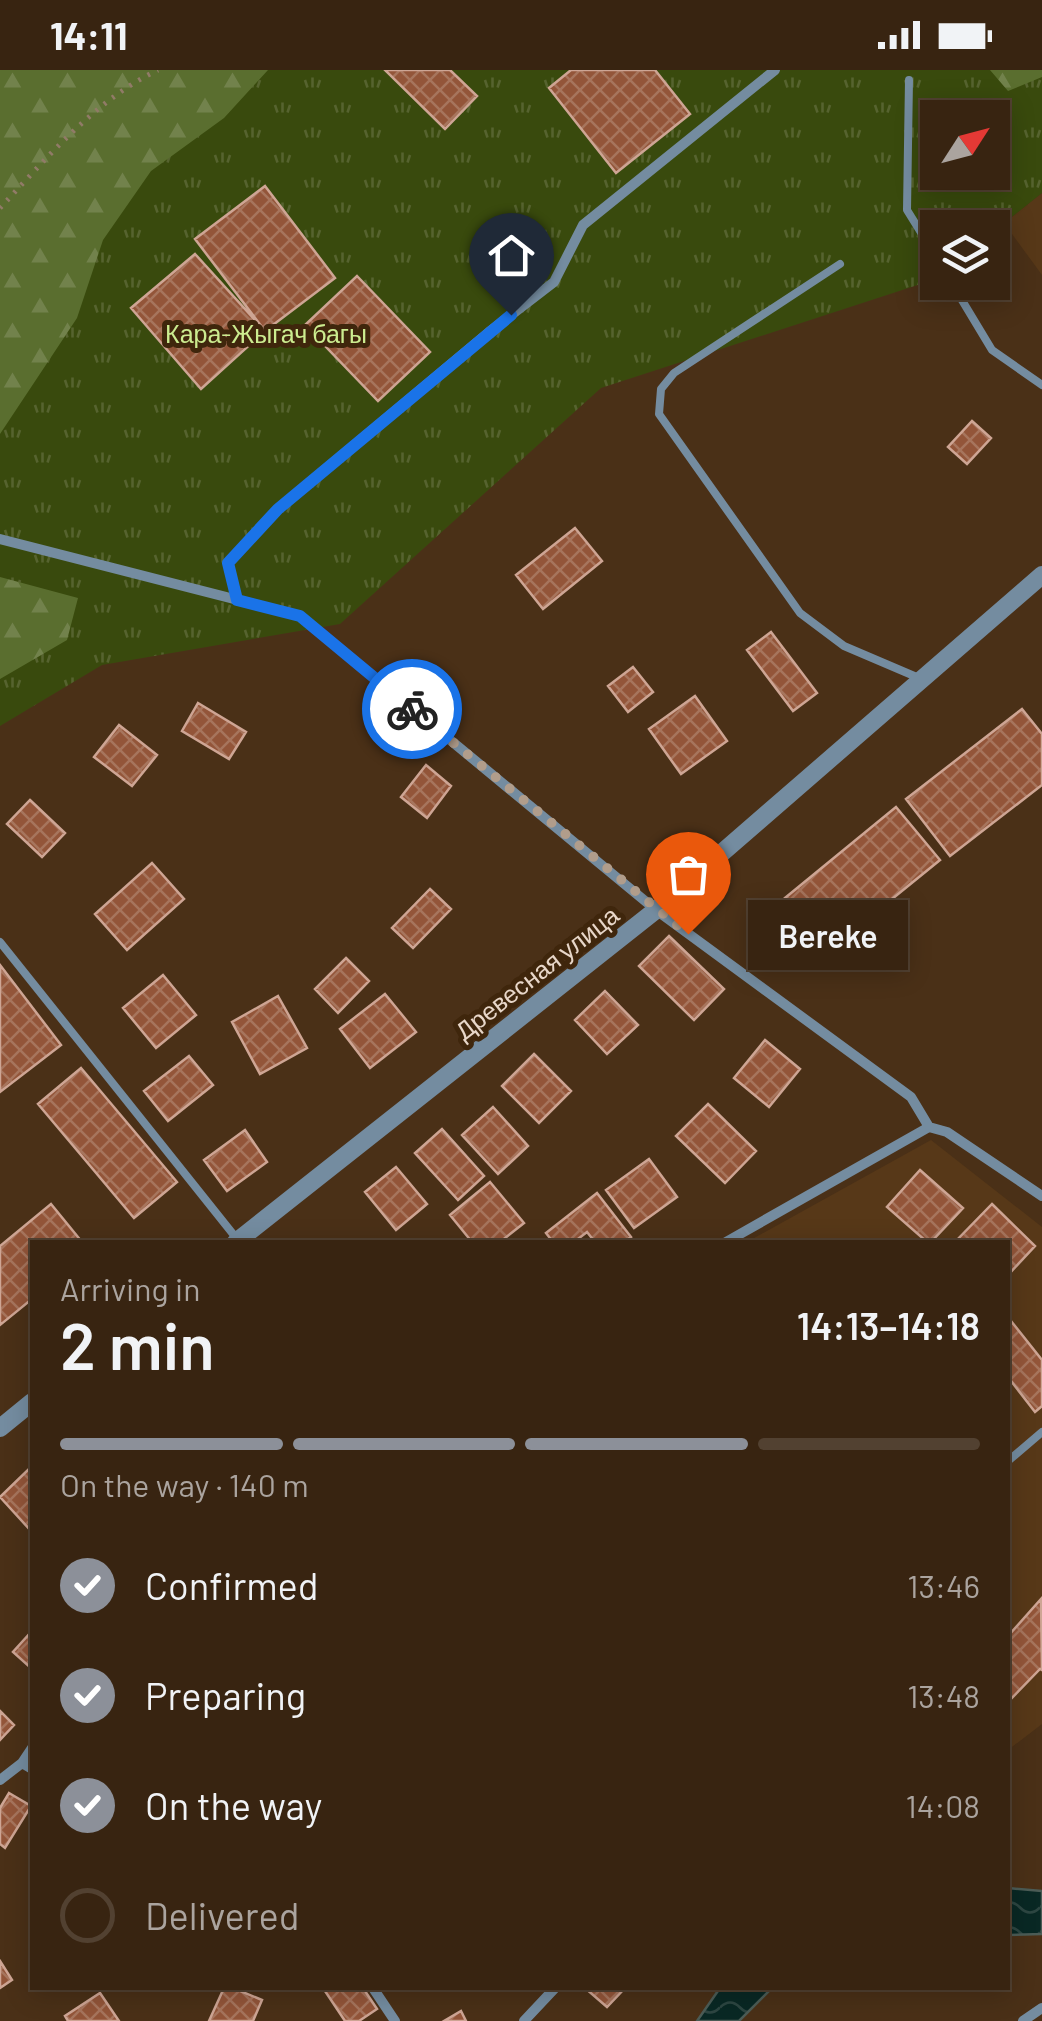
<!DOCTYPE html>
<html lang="en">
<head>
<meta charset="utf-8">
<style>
	:root { --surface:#382411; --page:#43301f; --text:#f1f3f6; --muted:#aba49f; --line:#524131; --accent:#8c9099 }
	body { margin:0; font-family:Barlow,sans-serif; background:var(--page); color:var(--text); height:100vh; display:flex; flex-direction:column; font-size:38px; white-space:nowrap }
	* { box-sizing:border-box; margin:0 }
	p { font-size:32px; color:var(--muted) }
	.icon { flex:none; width:55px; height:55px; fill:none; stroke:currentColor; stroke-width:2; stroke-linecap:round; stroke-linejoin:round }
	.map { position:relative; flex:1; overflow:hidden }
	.side { position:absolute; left:30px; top:1170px; width:980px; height:750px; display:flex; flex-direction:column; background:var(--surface); border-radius:0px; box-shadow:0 5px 25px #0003,0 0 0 2px var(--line) }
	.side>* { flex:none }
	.needle { width:65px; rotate:54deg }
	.controls { position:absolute; left:920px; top:30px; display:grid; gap:20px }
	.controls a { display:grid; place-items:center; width:90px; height:90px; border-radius:0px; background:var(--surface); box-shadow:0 5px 25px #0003,0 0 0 2px var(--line); font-size:50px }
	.pin { position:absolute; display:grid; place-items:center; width:85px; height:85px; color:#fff; margin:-102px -42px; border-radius:50% 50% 50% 0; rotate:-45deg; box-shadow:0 0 10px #0007 }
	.pin .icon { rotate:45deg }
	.courier { position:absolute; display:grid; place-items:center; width:100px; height:100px; margin:-50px; border:8px solid #1a73e8; border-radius:50%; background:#fff; color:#222; box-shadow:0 2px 12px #0007 }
	.bubble { position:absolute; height:70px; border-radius:0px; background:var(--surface); box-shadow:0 5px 25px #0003,0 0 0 2px var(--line); font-size:32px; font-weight:600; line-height:70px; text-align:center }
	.summary em { font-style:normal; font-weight:600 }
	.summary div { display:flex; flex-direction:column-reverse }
	.summary { display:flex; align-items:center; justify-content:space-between; height:170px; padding:0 30px }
	h1 { font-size:65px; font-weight:600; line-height:75px }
	.bar { display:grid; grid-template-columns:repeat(4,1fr); gap:15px 10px; align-content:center; height:120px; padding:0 30px }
	.bar i { height:12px; border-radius:8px; background:var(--line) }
	.bar .selected { background:var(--accent) }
	.bar p { grid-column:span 4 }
	ol { padding:0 30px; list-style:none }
	li { display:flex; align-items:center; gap:30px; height:110px }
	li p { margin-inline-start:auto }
	li .icon { padding:10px; border-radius:50%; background:var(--accent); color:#fff; stroke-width:4 }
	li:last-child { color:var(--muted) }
	li i { width:55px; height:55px; border:5px solid var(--line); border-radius:50% }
	.status { display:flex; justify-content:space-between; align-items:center; height:70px; padding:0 50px; background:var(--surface); direction:ltr }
	.status svg { height:28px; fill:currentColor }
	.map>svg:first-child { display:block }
</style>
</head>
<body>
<div class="status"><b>14:11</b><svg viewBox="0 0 49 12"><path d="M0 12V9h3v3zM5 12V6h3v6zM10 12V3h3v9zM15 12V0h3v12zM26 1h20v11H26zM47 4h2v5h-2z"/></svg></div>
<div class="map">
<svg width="1042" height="1951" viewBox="0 0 1042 1951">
	<defs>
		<pattern id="grass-tufts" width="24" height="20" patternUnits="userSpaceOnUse" patternTransform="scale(2.5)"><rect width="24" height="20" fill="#394a0d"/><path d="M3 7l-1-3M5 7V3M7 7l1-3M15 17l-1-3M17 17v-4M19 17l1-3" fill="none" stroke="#56632f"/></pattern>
		<pattern id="forest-firs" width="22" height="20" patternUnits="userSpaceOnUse" patternTransform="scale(2.5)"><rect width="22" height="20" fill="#5a6e2f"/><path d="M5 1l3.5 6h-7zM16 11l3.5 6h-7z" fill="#72824c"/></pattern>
		<pattern id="water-waves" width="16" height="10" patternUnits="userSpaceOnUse" patternTransform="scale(2.5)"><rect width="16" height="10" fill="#092824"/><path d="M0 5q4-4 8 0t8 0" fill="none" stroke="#2d4642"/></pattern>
		<pattern id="building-cross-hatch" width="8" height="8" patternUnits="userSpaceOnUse" patternTransform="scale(2.5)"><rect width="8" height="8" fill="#935539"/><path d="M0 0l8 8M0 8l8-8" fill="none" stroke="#a7755d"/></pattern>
	</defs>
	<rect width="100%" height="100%" fill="#4a3017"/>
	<path fill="#573818" d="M1042,123V205L1004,153Z
		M931,1070L1042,1157V1654L1008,1680V1172H747Z"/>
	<path fill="url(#grass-tufts)" fill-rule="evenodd" d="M0,0H1042V123L993,162L992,158H938L937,206L933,210L601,318L340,554L102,595L0,656ZM938,48H992V102H938Z"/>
	<path fill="url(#forest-firs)" d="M0,0H268L224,48L151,101L103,170L77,248L0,364Z
		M990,0H1042V7L1008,21Z
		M0,507L78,528L67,570L0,609Z"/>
	<path fill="url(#water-waves)" stroke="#4c5c56" stroke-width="2.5" d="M1008,1818L1042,1821V1864L1008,1865Z
		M720,1918H772L739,1951H697Z"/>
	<path fill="url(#building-cross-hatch)" stroke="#cea594" stroke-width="2.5" d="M385,0H450L477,26L445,59Z
		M571,0H655L690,44L616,103L549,18Z
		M265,116L335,208L265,261L195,169Z
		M195,184L265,261L201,319L131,238Z
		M357,206L430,282L378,331L305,255Z
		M972,351L991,368L967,394L948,377Z
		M575,458L602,491L543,539L516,505Z
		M771,562L817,623L793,641L747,580Z
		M633,597L653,622L628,642L608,616Z
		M695,626L727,671L681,704L649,659Z
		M198,633L246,662L229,689L182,661Z
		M1022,639L1042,664V715L950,786L906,729Z
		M119,655L157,685L132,716L94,687Z
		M426,695L451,716L427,748L401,727Z
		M30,730L65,763L42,787L7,754Z
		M896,737L940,790L828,881L785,828Z
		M152,793L184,829L127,880L95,844Z
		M430,819L451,839L413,878L392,858Z
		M669,866L724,919L694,950L639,896Z
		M346,888L369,911L338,943L315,919Z
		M0,895L61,975L0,1022Z
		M163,905L196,945L156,978L123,938Z
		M605,921L638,955L607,984L575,950Z
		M385,924L416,962L370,998L340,959Z
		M278,926L307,978L260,1004L232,952Z
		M765,970L800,999L769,1037L734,1008Z
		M534,984L571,1021L539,1053L502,1016Z
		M189,986L213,1015L168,1051L144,1021Z
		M81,998L177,1112L134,1148L38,1034Z
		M708,1034L756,1081L725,1113L676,1066Z
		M493,1037L528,1076L498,1104L462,1065Z
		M442,1059L484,1106L458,1130L415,1083Z
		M245,1060L267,1092L227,1121L204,1090Z
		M649,1089L677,1127L634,1158L606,1120Z
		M396,1097L427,1134L396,1160L365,1122Z
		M920,1100L963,1138L931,1172H927L887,1137Z
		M490,1112L524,1153L500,1172H472L450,1145Z
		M597,1123L631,1167L624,1172H595L587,1162L574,1172H553L546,1163Z
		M51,1134L82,1172H32V1229L0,1255V1176Z
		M992,1134L1035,1176L1008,1205V1172H955Z
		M1011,1251L1042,1290V1336L1035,1342L1008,1307V1254Z
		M30,1398L32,1401V1462L0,1427Z
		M1041,1529L1042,1600L1040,1599L1008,1632V1566Z
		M32,1561V1599L13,1582Z
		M0,1641L14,1655L0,1670Z
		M9,1723L31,1736L5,1778L0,1774V1738Z
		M0,1891L12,1910L0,1918Z
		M224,1918H233L262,1930L253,1951H209Z
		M323,1918H363L377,1939L359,1951H345Z
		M585,1918H625L607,1937Z
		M100,1923L119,1951H68L65,1946Z
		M461,1941L466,1951H444Z"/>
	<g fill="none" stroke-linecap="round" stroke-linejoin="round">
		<path stroke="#917b67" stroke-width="5" stroke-dasharray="2.5 8" stroke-linecap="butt" d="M0,138C46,89 96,29 158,0"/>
		<path stroke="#748ca0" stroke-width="8" d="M909,10L907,140L938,190
			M840,194L674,303L661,319L659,344L800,543L844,576L919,608
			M951,212L992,280L1042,315
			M0,872L237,1169
			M1008,1391L1042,1362"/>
		<path stroke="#748ca0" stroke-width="10" d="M0,469L300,546L656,840L911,1027L929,1057L726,1172
			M237,530L228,493L278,439L489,262L554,212L583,155L775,0
			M929,1057L947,1062L1042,1126
			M22,1693L32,1678
			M0,1710L22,1693L32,1699
			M373,1918L395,1951
			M524,1951L555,1918
			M1023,1951L1042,1938"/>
		<path stroke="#748ca0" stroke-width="18" d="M236,1172L656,840L1042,505
			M0,1358L32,1332"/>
	</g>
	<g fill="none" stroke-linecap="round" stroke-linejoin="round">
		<path stroke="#b19d8b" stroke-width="10" stroke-dasharray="0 18" d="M412,639L688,864"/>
		<path stroke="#1a73e8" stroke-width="12" d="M412,639L300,546L237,530L228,493L278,439L511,245"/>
	</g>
	<g text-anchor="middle" stroke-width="10" stroke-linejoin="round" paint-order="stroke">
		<g font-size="25" fill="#ccec90" stroke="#3f260c">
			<text x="266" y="273">Кара-Жыгач багы</text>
		</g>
		<g font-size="25" fill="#e8d7c9" stroke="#3f260c">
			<text transform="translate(537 903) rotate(-38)" y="9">Древесная улица</text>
		</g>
	</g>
</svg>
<div class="controls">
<a><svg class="needle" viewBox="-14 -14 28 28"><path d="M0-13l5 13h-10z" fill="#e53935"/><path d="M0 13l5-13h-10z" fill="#aba49f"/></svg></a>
<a><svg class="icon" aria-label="layers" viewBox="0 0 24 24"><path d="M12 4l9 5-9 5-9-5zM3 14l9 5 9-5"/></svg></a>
</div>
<div class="pin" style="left:688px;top:864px;background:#ea580c"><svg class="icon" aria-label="bag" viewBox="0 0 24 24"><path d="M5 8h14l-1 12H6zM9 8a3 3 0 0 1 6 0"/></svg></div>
<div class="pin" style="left:511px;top:245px;background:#1f2937"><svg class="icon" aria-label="home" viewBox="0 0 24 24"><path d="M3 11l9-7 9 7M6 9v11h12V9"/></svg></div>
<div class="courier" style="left:412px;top:639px"><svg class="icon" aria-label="bike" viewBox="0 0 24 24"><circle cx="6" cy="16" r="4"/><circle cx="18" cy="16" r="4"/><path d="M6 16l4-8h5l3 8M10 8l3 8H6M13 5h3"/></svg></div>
<div class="bubble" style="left:748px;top:830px;width:160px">Bereke</div>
<section class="side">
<div class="summary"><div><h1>2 min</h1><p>Arriving in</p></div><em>14:13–14:18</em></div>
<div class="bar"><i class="selected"></i><i class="selected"></i><i class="selected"></i><i></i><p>On the way · 140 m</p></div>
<ol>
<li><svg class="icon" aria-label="check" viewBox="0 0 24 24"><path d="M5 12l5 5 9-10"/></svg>Confirmed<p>13:46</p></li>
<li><svg class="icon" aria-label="check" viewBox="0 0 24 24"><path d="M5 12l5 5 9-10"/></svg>Preparing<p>13:48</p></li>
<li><svg class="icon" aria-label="check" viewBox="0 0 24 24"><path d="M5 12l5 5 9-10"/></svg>On the way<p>14:08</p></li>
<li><i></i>Delivered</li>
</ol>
</section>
</div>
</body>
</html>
